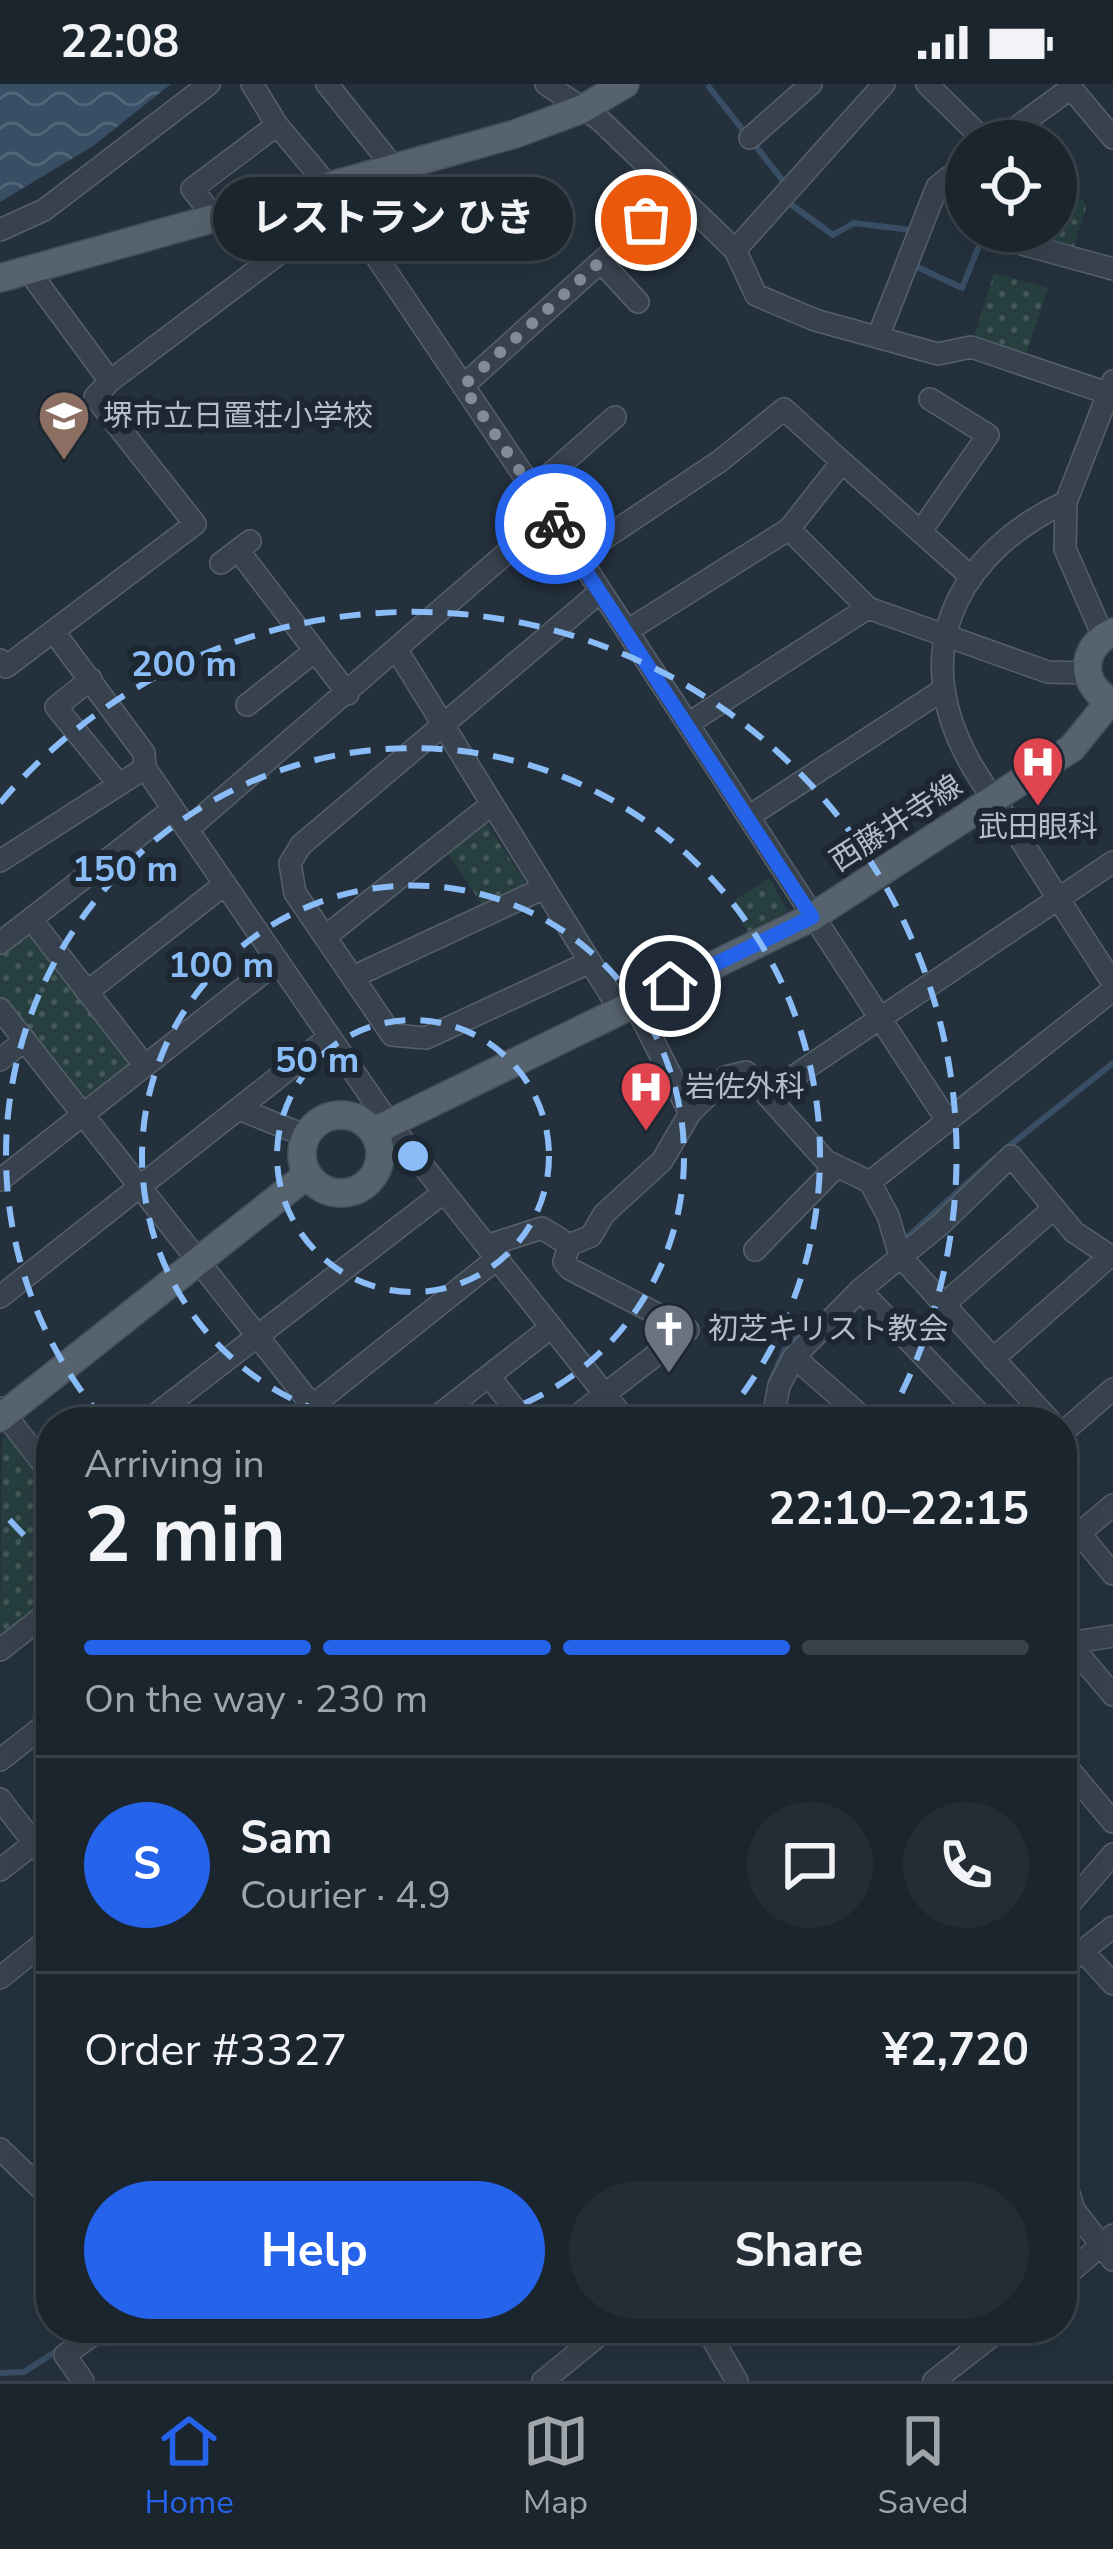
<!DOCTYPE html>
<html lang="en">
<head>
<meta charset="utf-8">
<style>
	:root { --surface:#1b252e; --page:#242d36; --text:#f1f3f6; --muted:#a0a5aa; --line:#39424a; --accent:#2563eb }
	body { margin:0; font-family:"Nunito Sans","Noto Sans JP",sans-serif; background:var(--page); color:var(--text); height:100vh; display:flex; flex-direction:column; font-size:45px; white-space:nowrap }
	* { box-sizing:border-box; margin:0 }
	p { font-size:39px; color:var(--muted) }
	.icon { flex:none; width:66px; height:66px; fill:none; stroke:currentColor; stroke-width:2; stroke-linecap:round; stroke-linejoin:round }
	.map { position:relative; flex:1; overflow:hidden }
	.side { position:absolute; left:36px; top:1323px; width:1041px; height:936px; display:flex; flex-direction:column; background:var(--surface); border-radius:48px; box-shadow:0 12px 48px #0002,0 0 0 3px var(--line) }
	.side>* { flex:none }
	.tools { position:absolute; left:945px; top:36px; display:grid; gap:24px }
	.tools a { display:grid; place-items:center; width:132px; height:132px; border-radius:50%; background:var(--surface); box-shadow:0 12px 48px #0002,0 0 0 3px var(--line); font-size:60px }
	.pin { position:absolute; display:grid; place-items:center; width:102px; height:102px; color:#fff; margin:-51px; border:6px solid #fff; border-radius:50%; box-shadow:0 3px 12px #0007 }
	.courier { position:absolute; display:grid; place-items:center; width:120px; height:120px; margin:-60px; border:9px solid #2563eb; border-radius:50%; background:#fff; color:#222; box-shadow:0 3px 15px #0007 }
	.bubble { position:absolute; height:84px; border-radius:42px; background:var(--surface); box-shadow:0 12px 48px #0002,0 0 0 3px var(--line); font-size:39px; font-weight:700; line-height:84px; text-align:center }
	.summary em { font-style:normal; font-weight:700 }
	.summary div { display:flex; flex-direction:column-reverse }
	.summary { display:flex; align-items:center; justify-content:space-between; height:204px; padding:0 48px }
	h1 { font-size:78px; font-weight:700; line-height:90px }
	.bar { display:grid; grid-template-columns:repeat(4,1fr); gap:18px 12px; align-content:center; height:144px; padding:0 48px }
	.bar i { height:15px; border-radius:9px; background:var(--line) }
	.bar .active { background:var(--accent) }
	.bar p { grid-column:span 4 }
	.line { display:flex; align-items:center; gap:30px; padding:0 48px; border-top:3px solid var(--line) }
	.line div { flex:1 }
	.round { display:grid; place-items:center; flex:none; width:126px; height:126px; border-radius:63px; background:var(--page) }
	.action { display:flex; gap:24px; margin-top:auto; padding:24px 48px }
	.action a { flex:1; height:138px; border-radius:72px; background:var(--accent); color:#fff; font-size:48px; font-weight:700; line-height:138px; text-align:center }
	.action a+a { background:var(--page); color:var(--text) }
	.status { display:flex; justify-content:space-between; align-items:center; height:84px; padding:0 60px; background:var(--surface); direction:ltr }
	.status svg { height:33px; fill:currentColor }
	.menu { display:flex; justify-content:space-around; align-items:center; height:168px; border-top:3px solid var(--line); background:var(--surface); font-size:33px; color:var(--muted) }
	.menu a { display:grid; justify-items:center; gap:6px }
	.menu .active { color:var(--accent) }
	.map>svg:first-child { display:block }
</style>
</head>
<body>
<div class="status"><b>22:08</b><svg viewBox="0 0 49 12"><path d="M0 12V9h3v3zM5 12V6h3v6zM10 12V3h3v9zM15 12V0h3v12zM26 1h20v11H26zM47 4h2v5h-2z"/></svg></div>
<div class="map">
<svg width="1113" height="2297" viewBox="0 0 1113 2297">
	<defs>
		<pattern id="park-dots" width="8" height="8" patternUnits="userSpaceOnUse" patternTransform="scale(3)"><rect width="8" height="8" fill="#273f3f"/><path d="M2 2h.1M6 6h.1" fill="none" stroke="#445959" stroke-width="1.8" stroke-linecap="round"/></pattern>
		<pattern id="water-waves" width="16" height="10" patternUnits="userSpaceOnUse" patternTransform="scale(3)"><rect width="16" height="10" fill="#384e64"/><path d="M0 5q4-4 8 0t8 0" fill="none" stroke="#526679"/></pattern>
	</defs>
	<rect width="100%" height="100%" fill="#24313d"/>
	<path fill="url(#park-dots)" d="M1061,95L1087,121L1072,169L1020,155L1022,147H1056V99Z
		M994,189L1048,204L1025,273L973,257Z
		M485,737L526,800L482,821L447,767Z
		M769,794L788,827L747,848L735,825L736,815Z
		M25,851L32,852L128,975V983L88,1014L80,1011L0,912V870Z
		M2,1353L12,1355L51,1405V1517L0,1557Z"/>
	<path fill="url(#water-waves)" d="M0,0H171L93,62L0,118Z"/>
	<g fill="none" stroke-linecap="round" stroke-linejoin="round">
		<path stroke="#384e64" stroke-width="6" d="M709,3L784,98
			M785,116L833,151L854,139L911,146
			M909,179L962,204L981,157
			M1004,1066L1113,979
			M903,1157L994,1075
			M770,1299L785,1265L818,1234
			M0,2289L24,2288L61,2264"/>
		<g stroke="#56606c" stroke-width="24">
			<path id="minor" d="M252,0L277,41L330,104L578,472L946,1035
				M327,0L395,85
				M546,0L600,36L735,166L756,211L815,236L938,270L971,263L1113,311
				M927,0L985,57
				M750,54L811,0
				M998,57L1071,4L1113,54
				M216,135L192,105L277,41
				M0,146L44,126L209,0
				M982,149L1113,185
				M735,166L884,0
				M602,179L638,218
				M878,253L937,103L966,80
				M110,297L342,122
				M463,302L647,136
				M532,406L615,333
				M1066,418C965,465 910,556 963,665C977,695 1000,723 1018,751C1049,801 1081,850 1113,899
				M789,445L868,524L1048,588L1087,589
				M921,447L988,351L930,315
				M238,466L348,610
				M578,472L720,377L784,325L842,378
				M221,479L250,457
				M627,547L789,445L842,378L969,491
				M54,548L144,669L145,684L389,1039L627,1338
				M1103,552L1065,465L1066,418L1113,297
				M398,568L620,926
				M0,576L6,583L195,440L95,313L110,297L28,186
				M91,595L56,623L118,699
				M247,621L315,567
				M689,639L868,524
				M751,731L944,605
				M188,745L549,432
				M0,777L145,684
				M31,835L145,982
				M325,853L492,720
				M0,859L173,725
				M590,878L426,954L392,951L295,809L290,779L301,761L601,507
				M353,893L544,804
				M87,908L225,800
				M0,925L325,1338
				M0,976L25,956
				M769,1009L1113,778
				M239,1025L306,1052
				M690,1029L726,993L746,988L826,1077L870,1098L888,1132L900,1172L1051,1338
				M0,1096L278,877
				M870,1098L1113,906
				M489,1161L542,1144L569,1161L591,1152L604,1130L662,1077L690,1029L634,919
				M569,1161L564,1178L570,1185L688,1246L569,1338
				M755,1166L837,1082
				M860,1206L987,1338
				M0,1213L328,954
				M942,1222L1054,1124
				M794,1273L868,1338
				M993,1275L1110,1172
				M489,1292L525,1338
				M0,1324L51,1390
				M146,1338L443,1109
				M292,1338L499,1173
				M430,1338L550,1244
				M772,1338L779,1302L794,1273L860,1206L941,1140L1011,1072L1074,1148L1113,1174
				M1062,1349L1113,1305
				M1079,1449L1113,1490
				M1062,1464L1113,1421
				M1069,1559L1113,1611
				M1062,1560L1113,1552
				M0,1566L51,1526
				M0,1676L51,1636
				M1062,1677L1113,1738
				M0,1715L51,1781
				M0,1786L51,1746
				M1062,1829L1113,1770
				M1083,1867L1113,1900
				M1062,1883L1113,1843
				M0,1894L51,1853
				M0,2065L51,2114
				M1062,2085L1074,2126L1113,2176
				M1062,2195L1113,2151
				M706,2244L737,2297
				M83,2297L65,2271L102,2244
				M543,2297L608,2244
				M934,2297L1002,2244"/>
		</g>
		<g stroke="#444e5a" stroke-width="30">
			<path id="major" d="M0,194L515,50L582,25L625,0
				M1113,548C1079,563 1079,603 1113,618
				M302 1070a39 39 0 1 1 78 0a39 39 0 1 1-78 0Z
				M374,1047L812,833L1072,664L1110,617
				M0,1334L307,1091"/>
		</g>
		<use href="#minor" stroke="#38424e" stroke-width="21"/>
		<use href="#major" stroke="#56626e" stroke-width="27"/>
	</g>
	<g fill="none" stroke-linecap="round" stroke-linejoin="round">
		<path stroke="#828c98" stroke-width="12" stroke-dasharray="0 21.6" d="M555,440L463,302L646,136"/>
		<path stroke="#2563eb" stroke-width="15" d="M555,440L812,833L670,902"/>
	</g>
	<g fill="none" stroke="#8abcf7" stroke-width="6" stroke-dasharray="21 15">
		<circle cx="413" cy="1072" r="136"/>
		<path d="M359 1338A271 271 0 1 1 467 1338"/>
		<path d="M104 1336A407 407 0 1 1 722 1336"/>
		<path d="M50 1476A543 543 0 0 1 0 1425M0 719A543 543 0 0 1 888 1335"/>
	</g>
	<defs>
		<g id="school-pin" transform="scale(2.7)"><path d="M0 17L-7.5 6A9.5 9.5 0 1 1 7.5 6Z" fill="#8d6e63" stroke="#1d2732"/><path d="M0-5L7-2L0 1L-7-2ZM-4 1L0 2.5L4 1V4Q0 6-4 4Z" fill="#fff"/></g>
		<g id="hospital-pin" transform="scale(2.7)"><path d="M0 17L-7.5 6A9.5 9.5 0 1 1 7.5 6Z" fill="#e0444e" stroke="#1d2732"/><path d="M-5-5h3v3.5h4V-5h3V5h-3V1.5h-4V5h-3Z" fill="#fff"/></g>
		<g id="church-pin" transform="scale(2.7)"><path d="M0 17L-7.5 6A9.5 9.5 0 1 1 7.5 6Z" fill="#6b7280" stroke="#1d2732"/><path d="M-1.2-6h2.4v3.5h3.3v2.4h-3.3V6h-2.4V-.1h-3.3v-2.4h3.3Z" fill="#fff"/></g>
	</defs>
	<g fill-rule="evenodd">
		<use href="#school-pin" x="64" y="332"/>
		<use href="#hospital-pin" x="1038" y="678"/>
		<use href="#hospital-pin" x="646" y="1003"/>
		<use href="#church-pin" x="669" y="1245"/>
	</g>
	<g text-anchor="middle" stroke-width="12" stroke-linejoin="round" paint-order="stroke">
		<g font-size="30" fill="#b4bdc9" stroke="#1d2732" text-anchor="start">
			<text x="103" y="342">堺市立日置荘小学校</text>
			<text x="1038" y="753" text-anchor="middle">武田眼科</text>
			<text x="685" y="1013">岩佐外科</text>
			<text x="708" y="1255">初芝キリスト教会</text>
		</g>
		<g font-size="30" fill="#b4bdc9" stroke="#1d2732">
			<text transform="translate(896 739) rotate(-33)" y="10">西藤井寺線</text>
		</g>
	</g>
	<circle cx="413" cy="1072" r="18" fill="#8abcf7" stroke="#1d2732" stroke-width="6"/>
	<g font-size="36" text-anchor="middle" font-weight="bold" fill="#8abcf7" stroke="#1d2732" stroke-width="12" stroke-linejoin="round" paint-order="stroke">
		<text x="184" y="592">200 m</text>
		<text x="125" y="797">150 m</text>
		<text x="221" y="893">100 m</text>
		<text x="317" y="988">50 m</text>
	</g>
</svg>
<div class="tools">
<a><svg class="icon" aria-label="locate" viewBox="0 0 24 24"><circle cx="12" cy="12" r="6"/><path d="M12 2v4M12 18v4M2 12h4M18 12h4"/></svg></a>
</div>
<div class="pin" style="left:646px;top:136px;background:#ea580c"><svg class="icon" aria-label="bag" viewBox="0 0 24 24"><path d="M5 8h14l-1 12H6zM9 8a3 3 0 0 1 6 0"/></svg></div>
<div class="pin" style="left:670px;top:902px;background:#1f2937"><svg class="icon" aria-label="home" viewBox="0 0 24 24"><path d="M3 11l9-7 9 7M6 9v11h12V9"/></svg></div>
<div class="courier" style="left:555px;top:440px"><svg class="icon" aria-label="bike" viewBox="0 0 24 24"><circle cx="6" cy="16" r="4"/><circle cx="18" cy="16" r="4"/><path d="M6 16l4-8h5l3 8M10 8l3 8H6M13 5h3"/></svg></div>
<div class="bubble" style="left:213px;top:93px;width:360px">レストラン ひき</div>
<section class="side">
<div class="summary"><div><h1>2 min</h1><p>Arriving in</p></div><em>22:10–22:15</em></div>
<div class="bar"><i class="active"></i><i class="active"></i><i class="active"></i><i></i><p>On the way · 230 m</p></div>
<div class="line" style="height:216px"><b class="round" style="background:var(--accent);color:#fff">S</b><div><b>Sam</b><p>Courier · 4.9</p></div><a class="round"><svg class="icon" aria-label="chat" viewBox="0 0 24 24"><path d="M4 5h16v11H9l-5 4z"/></svg></a><a class="round"><svg class="icon" aria-label="phone" viewBox="0 0 24 24"><path d="M5 4h4l2 5-3 2q2 4 5 5l2-3 5 2v4C11 20 4 13 5 4z"/></svg></a></div>
<div class="line" style="height:156px"><div>Order #3327</div><b>¥2,720</b></div>
<div class="action"><a>Help</a><a>Share</a></div>
</section>
</div>
<nav class="menu">
<a class="active"><svg class="icon" aria-label="home" viewBox="0 0 24 24"><path d="M3 11l9-7 9 7M6 9v11h12V9"/></svg>Home</a>
<a><svg class="icon" aria-label="map" viewBox="0 0 24 24"><path d="M3 6l6-2 6 2 6-2v14l-6 2-6-2-6 2zM9 4v14M15 6v14"/></svg>Map</a>
<a><svg class="icon" aria-label="saved" viewBox="0 0 24 24"><path d="M7 4h10v16l-5-4-5 4z"/></svg>Saved</a>
</nav>
</body>
</html>
